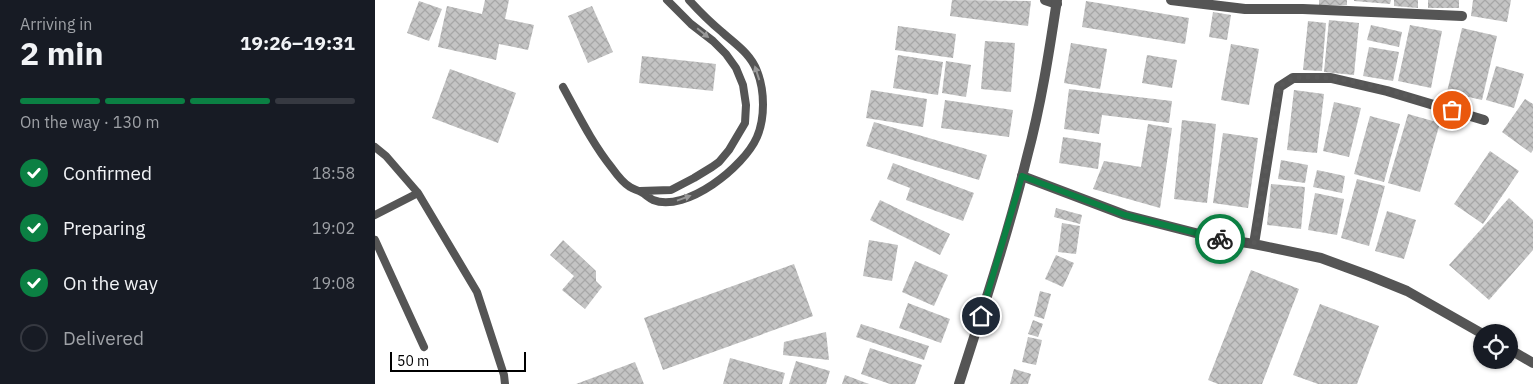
<!DOCTYPE html>
<html lang="en">
<head>
<meta charset="utf-8">
<style>
	:root { --surface:#171b24; --page:#20242c; --text:#f1f3f6; --muted:#9ea1a6; --line:#363941; --accent:#0b8043 }
	body { margin:0; font-family:"IBM Plex Sans",sans-serif; background:var(--page); color:var(--text); height:100vh; display:flex; flex-direction:column; font-size:19px; white-space:nowrap }
	* { box-sizing:border-box; margin:0 }
	p { font-size:16px; color:var(--muted) }
	.icon { flex:none; width:28px; height:28px; fill:none; stroke:currentColor; stroke-width:2; stroke-linecap:round; stroke-linejoin:round }
	.map { position:relative; flex:1; overflow:hidden }
	.side { display:flex; flex-direction:column; background:var(--surface); width:375px }
	.side>* { flex:none }
	.buttons { position:absolute; left:1098px; top:324px; display:grid; gap:10px }
	.buttons a { display:grid; place-items:center; width:45px; height:45px; border-radius:50%; background:var(--surface); box-shadow:0 1px 4px #0004; font-size:25px }
	.scale { position:absolute; left:15px; bottom:12px; width:136px; box-sizing:border-box; padding-left:5px; border:2px solid #000; border-top:0; font-size:14px; line-height:18px; white-space:nowrap; color:#000; -webkit-text-stroke:4px #fff; paint-order:stroke }
	.pin { position:absolute; display:grid; place-items:center; width:42px; height:42px; color:#fff; margin:-21px; border:2px solid #fff; border-radius:50%; box-shadow:0 1px 5px #0007 }
	.courier { position:absolute; display:grid; place-items:center; width:50px; height:50px; margin:-25px; border:4px solid #0b8043; border-radius:50%; background:#fff; color:#222; box-shadow:0 1px 6px #0007 }
	.summary em { font-style:normal; font-weight:700 }
	.summary div { display:flex; flex-direction:column-reverse }
	.summary { display:flex; align-items:center; justify-content:space-between; height:85px; padding:0 20px }
	h1 { font-size:32px; font-weight:700; line-height:38px }
	.bar { display:grid; grid-template-columns:repeat(4,1fr); gap:8px 5px; align-content:center; height:60px; padding:0 20px }
	.bar i { height:6px; border-radius:4px; background:var(--line) }
	.bar .active { background:var(--accent) }
	.bar p { grid-column:span 4 }
	ol { padding:0 20px; list-style:none }
	li { display:flex; align-items:center; gap:15px; height:55px }
	li p { margin-inline-start:auto }
	li .icon { padding:5px; border-radius:50%; background:var(--accent); color:#fff; stroke-width:4 }
	li:last-child { color:var(--muted) }
	li i { width:28px; height:28px; border:2px solid var(--line); border-radius:50% }
	main { display:flex; flex:1; min-height:0 }
	.map>svg:first-child { display:block }
</style>
</head>
<body>
<main>
<section class="side">
<div class="summary"><div><h1>2 min</h1><p>Arriving in</p></div><em>19:26–19:31</em></div>
<div class="bar"><i class="active"></i><i class="active"></i><i class="active"></i><i></i><p>On the way · 130 m</p></div>
<ol>
<li><svg class="icon" aria-label="check" viewBox="0 0 24 24"><path d="M5 12l5 5 9-10"/></svg>Confirmed<p>18:58</p></li>
<li><svg class="icon" aria-label="check" viewBox="0 0 24 24"><path d="M5 12l5 5 9-10"/></svg>Preparing<p>19:02</p></li>
<li><svg class="icon" aria-label="check" viewBox="0 0 24 24"><path d="M5 12l5 5 9-10"/></svg>On the way<p>19:08</p></li>
<li><i></i>Delivered</li>
</ol>
</section>
<div class="map">
<svg width="1158" height="384" viewBox="0 0 1158 384">
	<defs>
		<pattern id="building-cross-hatch" width="8" height="8" patternUnits="userSpaceOnUse" patternTransform="scale(1.25)"><rect width="8" height="8" fill="#c4c4c4"/><path d="M0 0l8 8M0 8l8-8" fill="none" stroke="#a7a7a7"/></pattern>
	</defs>
	<rect width="100%" height="100%" fill="#fff"/>
	<path fill="url(#building-cross-hatch)" d="M110,0H134L130,19L159,25L153,50L124,44L121,60L63,47L72,6L107,14Z
		M577,0L656,1L653,26L575,16Z
		M944,0H972V5H944Z
		M979,0H1016L1015,4L979,1Z
		M1019,0H1043V8L1019,6Z
		M1053,0H1084V8H1053Z
		M1098,0H1136L1132,22L1096,16Z
		M44,1L67,9L54,41L32,33Z
		M711,1L814,18L810,44L707,27Z
		M217,6L238,52L213,63L193,16Z
		M838,12L856,15L852,40L834,37Z
		M954,20L984,23L979,75L949,72Z
		M933,21L951,23L947,71L928,70Z
		M996,25L1027,32L1024,47L992,40Z
		M1035,25L1067,31L1056,88L1023,81Z
		M523,26L581,34L578,58L520,50Z
		M1087,28L1122,36L1107,100L1072,92Z
		M610,41L640,43L636,92L606,89Z
		M696,43L732,49L725,89L689,83Z
		M856,44L884,49L874,105L846,100Z
		M994,47L1024,52L1018,81L988,76Z
		M523,55L568,62L563,95L518,88Z
		M772,55L802,60L797,88L767,83Z
		M267,56L341,64L338,91L264,83Z
		M571,61L596,65L591,97L567,93Z
		M1121,66L1149,74L1139,108L1111,100Z
		M75,69L141,93L123,143L57,118Z
		M694,89L797,101L794,123L727,115L724,134L689,129Z
		M496,90L552,99L548,127L491,118Z
		M919,90L949,94L942,153L912,150Z
		M1150,99L1158,104V150L1156,153L1127,132Z
		M570,100L638,110L634,137L566,128Z
		M959,102L986,108L974,157L948,151Z
		M1033,114L1065,123L1045,192L1013,183Z
		M995,116L1025,124L1009,182L979,174Z
		M807,120L841,124L832,203L799,199Z
		M499,122L612,155L604,180L491,146Z
		M773,124L797,128L785,208L718,189L729,161L766,167Z
		M848,133L883,138L873,208L838,203Z
		M688,137L726,143L723,169L684,163Z
		M1115,151L1144,171L1108,224L1079,204Z
		M906,160L933,165L930,183L903,179Z
		M518,163L599,193L588,221L531,200L535,188L512,179Z
		M942,170L970,176L967,193L938,187Z
		M982,179L1010,186L994,246L966,238Z
		M896,184L930,187L926,229L892,225Z
		M940,193L969,199L962,235L933,230Z
		M1134,198L1158,220V250L1114,300L1074,265Z
		M505,200L575,234L565,255L495,220Z
		M681,208L707,215L705,224L679,217Z
		M1012,211L1041,220L1029,259L1000,251Z
		M687,223L705,226L701,254L683,252Z
		M188,240L221,271V281L227,287L210,309L187,290L199,276L175,255Z
		M494,240L523,245L517,281L488,276Z
		M681,255L699,263L688,287L670,279Z
		M540,261L573,275L559,306L527,292Z
		M419,264L438,316L288,370L269,318Z
		M876,270L924,289L887,384H843L833,380Z
		M665,291L676,294L669,319L659,316Z
		M533,303L575,319L566,343L524,328Z
		M945,304L1004,326L982,384H943L918,375Z
		M658,320L668,324L663,337L653,334Z
		M486,324L554,346L549,360L481,337Z
		M451,332L454,360L408,355L409,342Z
		M653,337L667,340L661,365L647,362Z
		M495,348L547,365L540,384H515L486,374Z
		M355,358L410,373L407,384H348Z
		M421,361L455,371L451,384H414Z
		M260,362L269,384H201Z
		M639,369L656,374L653,384H635Z
		M470,375L494,384H467Z"/>
	<g fill="none" stroke-linecap="round" stroke-linejoin="round">
		<path stroke="#555" stroke-width="8" d="M188,87C204,116 217,143 237,168C242,175 248,183 255,187C258,189 262,190 266,192C270,194 274,198 278,200C311,213 369,167 382,137C390,118 390,91 382,71C375,53 360,44 347,32C335,22 324,11 314,0
			M0,147L11,156L43,193L102,292L129,375L130,384
			M265,191L296,190L319,178L337,167L344,162L354,150L370,123L371,105L368,85L361,68L351,54L338,41L316,24L292,0
			M0,215L43,193
			M0,240L49,347"/>
		<path stroke="#555" stroke-width="10" d="M670,0L682,4
			M796,0L870,9H928L1087,16
			M647,176L750,215L840,238L879,244L946,258L995,276L1032,291L1106,333
			M879,244L904,87L918,78H956L1012,91L1109,120
			M1134,349L1158,363"/>
		<path stroke="#555" stroke-width="10" d="M584,384C608,309 633,234 652,157C666,105 674,53 682,0"/>
	</g>
	<defs><path id="oneway-solid" d="M-6-.8H1V-3.2L6.5 0L1 3.2V.8H-6Z" transform="scale(1.25)"/></defs>
	<g fill="#999">
		<use href="#oneway-solid" transform="translate(328 33) rotate(39)"/>
		<use href="#oneway-solid" transform="translate(382 73) rotate(-108)"/>
		<use href="#oneway-solid" transform="translate(309 198) rotate(-20)"/>
	</g>
	<g fill="none" stroke-linecap="round" stroke-linejoin="round">
		<path stroke="#595959" stroke-width="5" stroke-dasharray="0 9" d="M845,239L879,244L904,87C908,84 914,79 920,78C968,72 1031,96 1077,110"/>
		<path stroke="#0b8043" stroke-width="6" d="M606,316L647,176L750,215L845,239"/>
	</g>
</svg>
<div class="buttons">
<a><svg class="icon" aria-label="locate" viewBox="0 0 24 24"><circle cx="12" cy="12" r="6"/><path d="M12 2v4M12 18v4M2 12h4M18 12h4"/></svg></a>
</div>
<div class="scale">50 m</div>
<div class="pin" style="left:1077px;top:110px;background:#ea580c"><svg class="icon" aria-label="bag" viewBox="0 0 24 24"><path d="M5 8h14l-1 12H6zM9 8a3 3 0 0 1 6 0"/></svg></div>
<div class="pin" style="left:606px;top:316px;background:#1f2937"><svg class="icon" aria-label="home" viewBox="0 0 24 24"><path d="M3 11l9-7 9 7M6 9v11h12V9"/></svg></div>
<div class="courier" style="left:845px;top:239px"><svg class="icon" aria-label="bike" viewBox="0 0 24 24"><circle cx="6" cy="16" r="4"/><circle cx="18" cy="16" r="4"/><path d="M6 16l4-8h5l3 8M10 8l3 8H6M13 5h3"/></svg></div>
</div>
</main>
</body>
</html>
